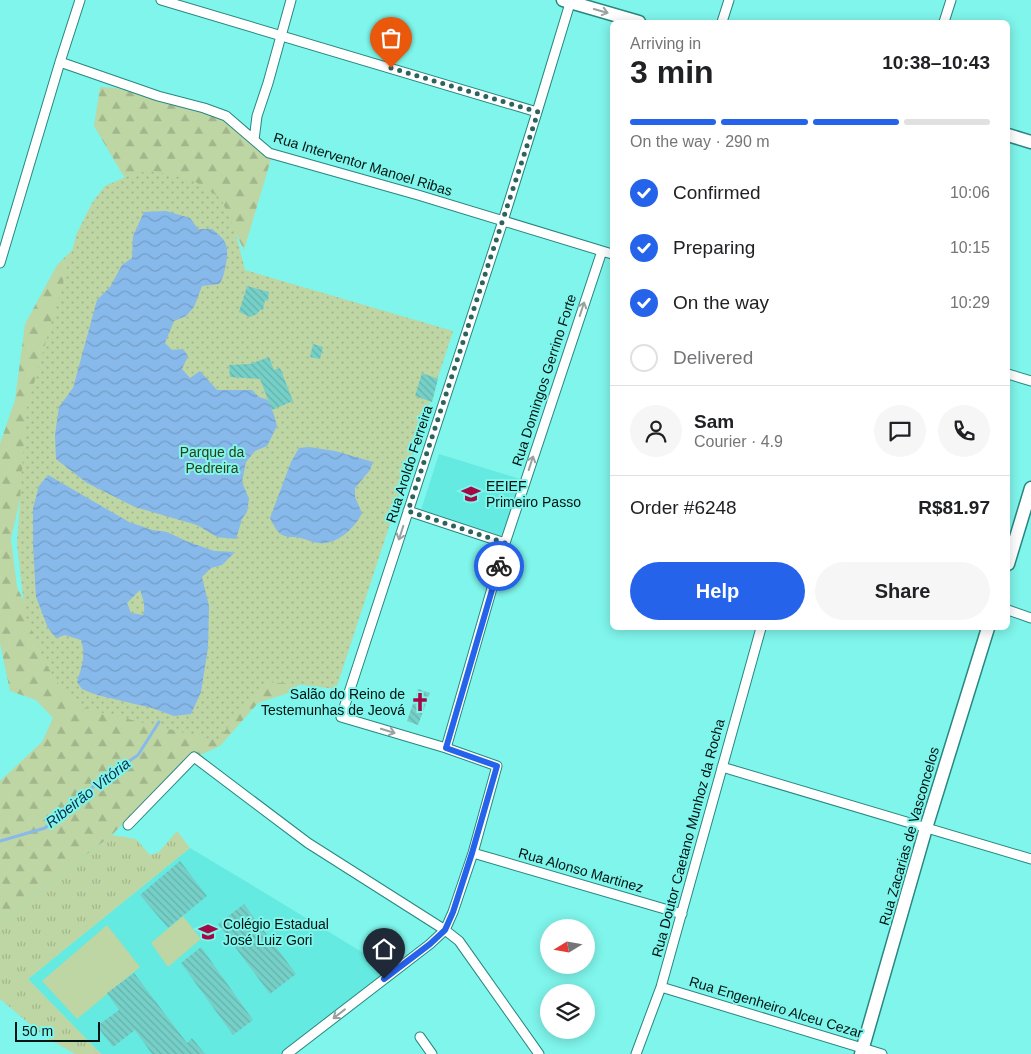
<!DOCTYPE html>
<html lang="en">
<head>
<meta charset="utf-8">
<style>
	:root { --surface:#fff; --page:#f6f6f6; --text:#202124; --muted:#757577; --line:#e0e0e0; --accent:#2563eb }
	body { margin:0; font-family:Helvetica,sans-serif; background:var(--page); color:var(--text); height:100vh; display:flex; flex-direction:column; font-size:19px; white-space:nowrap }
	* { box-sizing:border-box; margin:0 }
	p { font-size:16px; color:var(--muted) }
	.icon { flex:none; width:28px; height:28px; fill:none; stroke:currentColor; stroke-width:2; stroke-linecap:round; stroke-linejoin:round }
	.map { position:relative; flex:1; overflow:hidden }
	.panel { position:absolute; left:610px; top:20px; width:400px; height:610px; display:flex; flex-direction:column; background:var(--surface); border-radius:8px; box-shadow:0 2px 12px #0003 }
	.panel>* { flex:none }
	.needle { width:32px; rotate:259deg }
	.fabs { position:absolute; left:540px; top:919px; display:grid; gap:10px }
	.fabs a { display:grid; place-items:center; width:55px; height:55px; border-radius:50%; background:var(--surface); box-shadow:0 2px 12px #0003; font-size:25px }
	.scale { position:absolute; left:15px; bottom:12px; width:85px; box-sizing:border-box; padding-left:5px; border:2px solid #001413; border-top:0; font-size:14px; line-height:18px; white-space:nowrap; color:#001413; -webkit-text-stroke:4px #7ff5eb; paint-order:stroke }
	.pin { position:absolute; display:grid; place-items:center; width:42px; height:42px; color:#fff; margin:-51px -21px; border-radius:50% 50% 50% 0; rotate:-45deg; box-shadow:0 0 5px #0007 }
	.pin .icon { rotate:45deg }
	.courier { position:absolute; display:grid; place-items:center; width:50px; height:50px; margin:-25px; border:4px solid #2563eb; border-radius:50%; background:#fff; color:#222; box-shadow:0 1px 6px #0007 }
	.summary em { font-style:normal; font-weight:600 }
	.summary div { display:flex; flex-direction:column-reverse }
	.summary { display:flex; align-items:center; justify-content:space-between; height:85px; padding:0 20px }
	h1 { font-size:32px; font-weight:600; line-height:38px }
	.bar { display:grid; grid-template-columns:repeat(4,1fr); gap:8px 5px; align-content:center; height:60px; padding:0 20px }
	.bar i { height:6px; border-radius:4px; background:var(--line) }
	.bar .on { background:var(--accent) }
	.bar p { grid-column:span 4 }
	.line { display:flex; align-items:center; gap:12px; padding:0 20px; border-top:1px solid var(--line) }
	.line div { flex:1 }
	.round { display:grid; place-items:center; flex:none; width:52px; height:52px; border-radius:26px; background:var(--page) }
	ol { padding:0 20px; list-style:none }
	li { display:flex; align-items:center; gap:15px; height:55px }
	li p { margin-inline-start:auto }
	li .icon { padding:5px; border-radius:50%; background:var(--accent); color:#fff; stroke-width:4 }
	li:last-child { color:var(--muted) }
	li i { width:28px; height:28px; border:2px solid var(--line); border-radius:50% }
	.button { display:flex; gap:10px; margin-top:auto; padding:10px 20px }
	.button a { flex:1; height:58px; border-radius:30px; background:var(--accent); color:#fff; font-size:20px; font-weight:600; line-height:58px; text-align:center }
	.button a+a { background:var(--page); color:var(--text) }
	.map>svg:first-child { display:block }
</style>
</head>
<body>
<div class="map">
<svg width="1031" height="1054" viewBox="0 0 1031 1054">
	<defs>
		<pattern id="grass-tufts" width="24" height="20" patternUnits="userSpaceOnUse" patternTransform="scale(1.25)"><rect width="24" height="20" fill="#bed5a4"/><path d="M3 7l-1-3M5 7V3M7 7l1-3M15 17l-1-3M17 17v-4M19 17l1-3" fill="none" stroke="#a2b68c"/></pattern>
		<pattern id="forest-firs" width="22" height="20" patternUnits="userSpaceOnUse" patternTransform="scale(1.25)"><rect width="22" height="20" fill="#bed5a4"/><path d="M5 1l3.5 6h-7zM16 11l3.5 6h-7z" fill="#a2b68c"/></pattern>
		<pattern id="park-dots" width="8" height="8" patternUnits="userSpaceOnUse" patternTransform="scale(1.25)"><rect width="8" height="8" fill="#bed5a4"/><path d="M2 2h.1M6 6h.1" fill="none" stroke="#a2b68c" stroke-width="1.8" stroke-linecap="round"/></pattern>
		<pattern id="water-waves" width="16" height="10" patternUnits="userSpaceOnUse" patternTransform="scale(1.25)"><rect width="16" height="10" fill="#87b9ea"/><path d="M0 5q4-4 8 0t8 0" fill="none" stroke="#739ec8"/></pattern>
		<pattern id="building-back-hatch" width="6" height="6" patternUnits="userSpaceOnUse" patternTransform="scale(1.25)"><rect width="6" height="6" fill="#76d0c8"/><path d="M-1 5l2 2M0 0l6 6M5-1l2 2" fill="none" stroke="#64b2ab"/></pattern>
	</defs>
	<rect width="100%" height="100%" fill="#7ff5eb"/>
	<path fill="#64eae0" d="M439,454L520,479L503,536L421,510Z
		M190,848L265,893L393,971L286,1054H101L28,979Z"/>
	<path fill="url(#grass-tufts)" d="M177,831L190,848L28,979L101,1054H75L44,1036L0,999V921L112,835L136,839L150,855L159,852Z"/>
	<path fill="url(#forest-firs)" d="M100,87L116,88L218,117L250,141L271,159L244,250L227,215L134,185L123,175L94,126Z
		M86,236L25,477L11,539L17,587L41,639L229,588L308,671L294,691L258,703L220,746L180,764L112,835L0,921V781L42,742L53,718L36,700L10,691L0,643V444L15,400L25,324L57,265Z"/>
	<path fill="url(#park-dots)" d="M155,171L194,181L209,190L221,199L235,230L245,270L453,331L336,689L295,684L266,682L247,700L218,741L87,709L64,692L45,663L25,614L17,544L26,411L77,233L92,203L105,186L135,173Z"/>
	<path fill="#bed5a4" d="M183,916L201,939L168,967L151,943Z
		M107,925L140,967L77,1019L42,981Z"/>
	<path fill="url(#water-waves)" fill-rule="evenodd" d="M166,211L190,218L198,229H212C227,241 229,245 226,264C224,272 224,278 219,284L202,286L194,307L186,316L174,321L165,343L172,350L183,349L188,356L182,369L190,378L200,371L217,390H252L259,397L268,400L274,415L277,426L267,446L255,451L246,462L242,482L249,499L247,512L242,519L236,539L217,537L197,525L135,507L87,483L56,459L55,435L59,407L73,388L97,300L110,287L122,265L132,258L133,236L144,212Z
		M309,447L335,451L373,462L370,470L355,488V497L362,513C355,528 337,545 319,543C313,543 307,539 300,538C296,536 289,538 285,536C277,534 274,525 270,518L291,462L299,448Z
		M48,475L129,522L152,530L167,532L186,541L214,551L235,552L222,565L211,568L202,577L209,606L208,648L201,692L191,714L174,716L152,708L97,695L82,689L77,682C82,666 86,656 81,640L65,635L56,638L48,628L36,597L33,545V508L39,486ZM140,590C143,599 146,606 143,615L131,613L127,603Z"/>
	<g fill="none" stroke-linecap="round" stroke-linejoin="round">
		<path stroke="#87b9ea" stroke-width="3" d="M0,841L45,828L100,781L138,755L159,722"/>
	</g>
	<path fill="url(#building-back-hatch)" d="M247,286L269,292L268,301L265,300L263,310H260L257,314L250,317L239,312Z
		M313,344L323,347L320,359L310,357Z
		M269,357L274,370L280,368L293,401L272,410L260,379L230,377L229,365L250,364Z
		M422,373L438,379L432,402L415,396Z
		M418,689L430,693L418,725L407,721Z
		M180,861L207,896L168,928L140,895Z
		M244,904L296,974L270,994L218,924Z
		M201,947L253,1020L233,1035L181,963Z
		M134,973L187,1043L192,1038L205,1054H152L135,1030L113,1047L97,1026L119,1010L107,993Z"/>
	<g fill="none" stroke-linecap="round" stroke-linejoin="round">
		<g stroke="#288780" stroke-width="11">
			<path id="street" d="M161,0L537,112
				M722,22L729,0
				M944,22L951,0
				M60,62L158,96L204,108L226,116L269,153L418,195L612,254
				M254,140L257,116L268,83L291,0
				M0,263L60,62L80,0
				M1008,374L1031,381
				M408,511L505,543
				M1008,610L1031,618
				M446,748L505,543L602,251
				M722,767L1031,859
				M128,825L194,757L308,843L445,930L459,941L539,1054
				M473,853L682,914
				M661,987L882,1054
				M420,1037L432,1054
				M287,1054L430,944L445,930L453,912L473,853L497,766L446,748L341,717L503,221L537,112L571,0
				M636,1054L661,987L761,628"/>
		</g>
		<g stroke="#288780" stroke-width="15">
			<path id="secondary" d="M563,0L639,22
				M1008,135L1031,142
				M1008,564L1031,488
				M861,1054L926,828L988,628"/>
		</g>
		<use href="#street" stroke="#fff" stroke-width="9"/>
		<use href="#secondary" stroke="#fff" stroke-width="12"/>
	</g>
	<defs><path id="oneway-shaft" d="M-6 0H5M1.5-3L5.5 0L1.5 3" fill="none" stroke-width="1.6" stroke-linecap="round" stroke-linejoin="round" transform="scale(1.25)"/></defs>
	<g stroke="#99a1a1">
		<use href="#oneway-shaft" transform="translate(601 11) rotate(16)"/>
		<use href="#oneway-shaft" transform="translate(582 309) rotate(-72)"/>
		<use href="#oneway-shaft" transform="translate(531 463) rotate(-72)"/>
		<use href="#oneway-shaft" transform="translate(401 533) rotate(108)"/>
		<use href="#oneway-shaft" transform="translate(388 731) rotate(17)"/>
		<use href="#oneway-shaft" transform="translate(339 1014) rotate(142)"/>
	</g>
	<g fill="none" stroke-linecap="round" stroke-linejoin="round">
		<path stroke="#2c635f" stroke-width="5" stroke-dasharray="0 9" d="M391,68L538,112L408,511L505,543L499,566"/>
		<path stroke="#2563eb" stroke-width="6" d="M384,979L430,944L445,930L453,912L472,853L497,766L446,748L499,566"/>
	</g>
	<defs>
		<g id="school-bare" transform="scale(1.5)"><path d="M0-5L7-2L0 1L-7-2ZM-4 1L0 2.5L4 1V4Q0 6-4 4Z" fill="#a30944" stroke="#7ff5eb" stroke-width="2.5" paint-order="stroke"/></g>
		<g id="church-bare" transform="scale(1.5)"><path d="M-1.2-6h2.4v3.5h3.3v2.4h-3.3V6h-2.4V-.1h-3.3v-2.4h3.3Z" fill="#a30944" stroke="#7ff5eb" stroke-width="2.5" paint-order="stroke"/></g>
	</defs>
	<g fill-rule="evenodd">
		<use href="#school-bare" x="471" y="494"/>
		<use href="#church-bare" x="420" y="702"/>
		<use href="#school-bare" x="208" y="932"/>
	</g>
	<g text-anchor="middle" stroke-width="4" stroke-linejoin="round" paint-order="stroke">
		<g font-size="14" fill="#001413" stroke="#7ff5eb">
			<text transform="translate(363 164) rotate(17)" y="5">Rua Interventor Manoel Ribas</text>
			<text transform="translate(544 380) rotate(-72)" y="5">Rua Domingos Gerrino Forte</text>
			<text transform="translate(409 464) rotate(-72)" y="5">Rua Aroldo Ferreira</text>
			<text transform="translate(909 836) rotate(-74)" y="5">Rua Zacarias de Vasconcelos</text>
			<text transform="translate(688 838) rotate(-75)" y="5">Rua Doutor Caetano Munhoz da Rocha</text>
			<text transform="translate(581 870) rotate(16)" y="5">Rua Alonso Martinez</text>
			<text transform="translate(776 1007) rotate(17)" y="5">Rua Engenheiro Alceu Cezar</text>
		</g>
		<g font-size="14" fill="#2d3f13" stroke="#7ff5eb">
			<text x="212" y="457">Parque da<tspan x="212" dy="16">Pedreira</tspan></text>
		</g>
		<g font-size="14" fill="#001413" stroke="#7ff5eb" text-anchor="start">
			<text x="486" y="491">EEIEF<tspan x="486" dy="16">Primeiro Passo</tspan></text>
			<text x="405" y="699" text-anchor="end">Salão do Reino de<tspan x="405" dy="16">Testemunhas de Jeová</tspan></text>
			<text x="223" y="929">Colégio Estadual<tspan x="223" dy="16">José Luiz Gori</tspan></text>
		</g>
		<g font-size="15" font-style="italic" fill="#072d4d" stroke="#7ff5eb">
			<text transform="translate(88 793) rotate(-38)" y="5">Ribeirão Vitória</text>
		</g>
	</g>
</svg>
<div class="fabs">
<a><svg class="needle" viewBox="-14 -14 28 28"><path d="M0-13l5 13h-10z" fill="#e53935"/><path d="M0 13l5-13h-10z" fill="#757577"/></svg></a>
<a><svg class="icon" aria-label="layers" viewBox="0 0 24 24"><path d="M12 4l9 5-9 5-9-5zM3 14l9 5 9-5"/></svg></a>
</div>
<div class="scale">50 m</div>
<div class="pin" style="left:391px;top:68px;background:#ea580c"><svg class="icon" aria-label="bag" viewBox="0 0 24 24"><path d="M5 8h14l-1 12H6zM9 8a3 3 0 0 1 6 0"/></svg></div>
<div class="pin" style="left:384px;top:979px;background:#1f2937"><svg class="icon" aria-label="home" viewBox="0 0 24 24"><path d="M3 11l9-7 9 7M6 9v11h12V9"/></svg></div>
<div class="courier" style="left:499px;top:566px"><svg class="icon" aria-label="bike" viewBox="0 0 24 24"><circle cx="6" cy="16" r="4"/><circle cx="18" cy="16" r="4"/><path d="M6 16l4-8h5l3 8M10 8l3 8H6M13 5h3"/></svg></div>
<section class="panel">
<div class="summary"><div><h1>3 min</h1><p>Arriving in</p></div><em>10:38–10:43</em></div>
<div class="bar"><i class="on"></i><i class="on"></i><i class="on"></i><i></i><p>On the way · 290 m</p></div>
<ol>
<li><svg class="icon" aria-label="check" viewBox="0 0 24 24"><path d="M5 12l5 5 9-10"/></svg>Confirmed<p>10:06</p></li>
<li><svg class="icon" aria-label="check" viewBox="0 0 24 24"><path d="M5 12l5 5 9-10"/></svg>Preparing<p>10:15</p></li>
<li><svg class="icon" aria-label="check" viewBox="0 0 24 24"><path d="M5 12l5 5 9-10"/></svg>On the way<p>10:29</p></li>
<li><i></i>Delivered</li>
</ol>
<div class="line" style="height:90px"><a class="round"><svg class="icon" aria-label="person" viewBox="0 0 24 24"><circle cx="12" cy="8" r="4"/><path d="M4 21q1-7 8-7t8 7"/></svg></a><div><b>Sam</b><p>Courier · 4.9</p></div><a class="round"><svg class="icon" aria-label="chat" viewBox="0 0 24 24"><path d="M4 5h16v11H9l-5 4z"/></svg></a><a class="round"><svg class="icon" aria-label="phone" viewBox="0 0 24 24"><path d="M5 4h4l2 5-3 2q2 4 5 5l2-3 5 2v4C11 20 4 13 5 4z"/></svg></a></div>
<div class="line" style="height:65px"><div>Order #6248</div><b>R$81.97</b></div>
<div class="button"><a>Help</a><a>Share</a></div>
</section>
</div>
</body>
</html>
